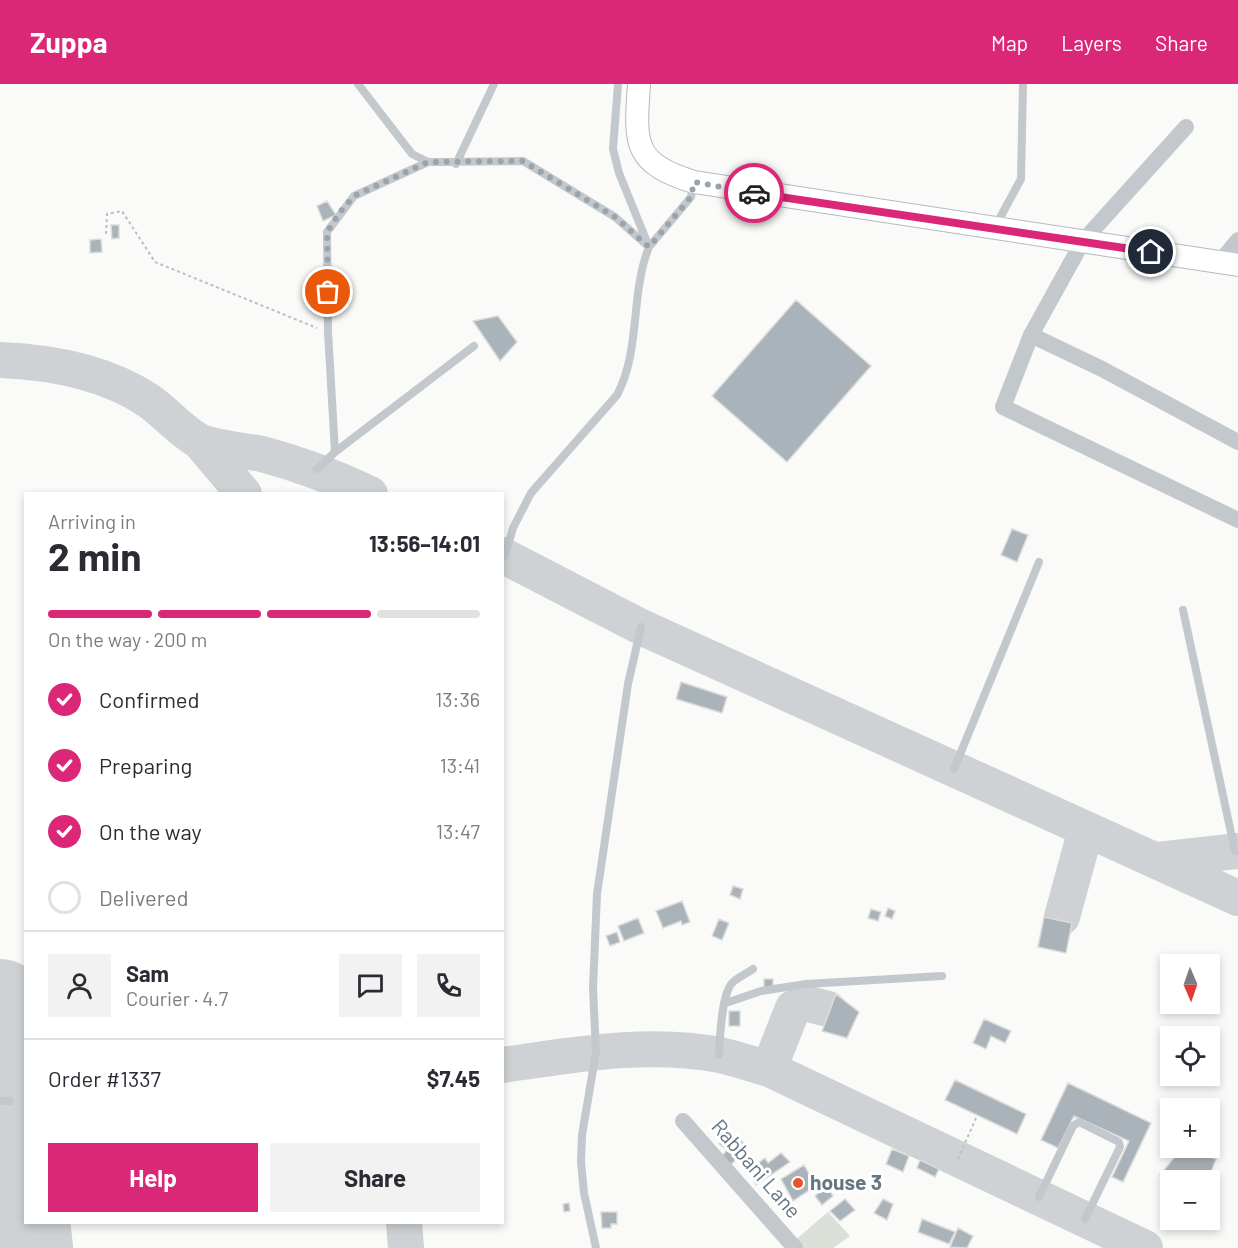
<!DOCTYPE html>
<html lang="en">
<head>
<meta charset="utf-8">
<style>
	:root { --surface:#fff; --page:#f2f2f3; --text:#2b2b33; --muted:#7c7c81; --line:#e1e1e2; --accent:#db2777 }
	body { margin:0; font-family:Barlow,sans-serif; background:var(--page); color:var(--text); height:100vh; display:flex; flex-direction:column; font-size:22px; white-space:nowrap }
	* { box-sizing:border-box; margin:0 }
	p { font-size:20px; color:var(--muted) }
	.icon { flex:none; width:33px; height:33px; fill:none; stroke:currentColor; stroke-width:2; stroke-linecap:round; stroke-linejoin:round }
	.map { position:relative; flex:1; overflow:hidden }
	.details { position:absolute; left:24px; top:408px; width:480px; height:732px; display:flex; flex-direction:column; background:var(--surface); border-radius:0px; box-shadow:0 3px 9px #0003 }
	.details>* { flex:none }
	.needle { width:39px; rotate:178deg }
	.buttons { position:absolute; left:1160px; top:870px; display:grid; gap:12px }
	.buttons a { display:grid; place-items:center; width:60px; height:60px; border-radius:0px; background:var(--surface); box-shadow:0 3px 9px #0003; font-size:30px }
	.pin { position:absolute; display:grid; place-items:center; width:51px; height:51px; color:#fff; margin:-26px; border:3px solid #fff; border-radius:50%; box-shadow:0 2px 6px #0007 }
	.courier { position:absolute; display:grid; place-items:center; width:60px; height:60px; margin:-30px; border:4px solid #db2777; border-radius:50%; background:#fff; color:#222; box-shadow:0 2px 8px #0007 }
	.headline em { font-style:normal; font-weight:700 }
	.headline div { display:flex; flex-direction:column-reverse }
	.headline { display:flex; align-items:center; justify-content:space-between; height:102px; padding:0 24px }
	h1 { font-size:39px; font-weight:700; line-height:45px }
	.bar { display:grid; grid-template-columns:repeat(4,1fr); gap:9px 6px; align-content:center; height:72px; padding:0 24px }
	.bar i { height:8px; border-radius:4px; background:var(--line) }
	.bar .current { background:var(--accent) }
	.bar p { grid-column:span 4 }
	.line { display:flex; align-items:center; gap:15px; padding:0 24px; border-top:2px solid var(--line) }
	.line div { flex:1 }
	.round { display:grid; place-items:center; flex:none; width:63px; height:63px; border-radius:0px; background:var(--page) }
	ol { padding:0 24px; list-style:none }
	li { display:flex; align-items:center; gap:18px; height:66px }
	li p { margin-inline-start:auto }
	li .icon { padding:6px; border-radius:50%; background:var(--accent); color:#fff; stroke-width:4 }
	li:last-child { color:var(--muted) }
	li i { width:33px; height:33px; border:3px solid var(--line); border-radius:50% }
	.cta { display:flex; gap:12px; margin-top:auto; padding:12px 24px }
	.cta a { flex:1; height:69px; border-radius:0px; background:var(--accent); color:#fff; font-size:24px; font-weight:700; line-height:69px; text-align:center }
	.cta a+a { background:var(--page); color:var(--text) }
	header { display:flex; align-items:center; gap:36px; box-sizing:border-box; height:84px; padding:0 30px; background:var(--accent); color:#fff }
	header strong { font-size:28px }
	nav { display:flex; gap:33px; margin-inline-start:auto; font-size:21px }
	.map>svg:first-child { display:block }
</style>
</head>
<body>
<header>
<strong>Zuppa</strong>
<nav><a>Map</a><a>Layers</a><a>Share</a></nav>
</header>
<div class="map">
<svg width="1238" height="1164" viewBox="0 0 1238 1164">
	<rect width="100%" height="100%" fill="#fafaf8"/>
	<path fill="#dadfd7" d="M828,1128L850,1152L833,1164H799L793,1158Z"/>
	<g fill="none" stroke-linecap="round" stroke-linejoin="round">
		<path stroke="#ced2d4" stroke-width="36" d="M0,276C51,278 106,288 149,317C166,329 181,347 199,357C211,363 247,367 262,370C300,380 334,393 370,410
			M200,358L244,410
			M502,471L641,543L1238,814
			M1158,776L1238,767
			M1062,833L1086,745
			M502,981C573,971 649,957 720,971C736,975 753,980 769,985L1145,1164
			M769,985L793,924L805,919L828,925
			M0,1051L7,1036L10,1017
			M0,1088L15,1097L20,1105
			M404,1138L406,1164"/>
		<path stroke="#ced2d4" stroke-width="92" d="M0,921L27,1164"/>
	</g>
	<path fill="#aab3b9" stroke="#dcdcda" stroke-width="1.5" d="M327,117L336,131L323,137L317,122Z
		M111,141H119V154L112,155Z
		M101,155L102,168L90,169V156Z
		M796,216L871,282L787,378L712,312Z
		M498,232L517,258L500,277L473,237Z
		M1012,445L1028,451L1017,478L1001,471Z
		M681,598L727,613L722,629L676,615Z
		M733,802L743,805L740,815L730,811Z
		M682,817L690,838L682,841L681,837L663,844L656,827Z
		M888,824L895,827L892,835L885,832Z
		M871,825L881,828L878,837L868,834Z
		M1044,833L1072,839L1066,869L1038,863Z
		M638,834L644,849L624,857L618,842Z
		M719,835L729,839L722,856L712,852Z
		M617,848L620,858L610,862L606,852Z
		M764,895H773V904H764Z
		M836,910L859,928L847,954L822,947Z
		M729,927H740V942H729Z
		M984,935L1011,947L1005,959L991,952L986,965L973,959Z
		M955,996L1026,1030L1017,1050L945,1016Z
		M1068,999L1151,1039L1123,1098L1112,1093L1129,1057L1074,1032L1058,1064L1041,1056Z
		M728,1047L748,1062L730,1082L720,1074L727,1066L719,1060L724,1048Z
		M1182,1064L1216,1075L1208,1096H1173L1160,1091Z
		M892,1065L909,1072L903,1088L886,1080Z
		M781,1069L790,1078L756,1101L748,1087L765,1074L768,1079Z
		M920,1076L939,1085L935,1093L917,1084Z
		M804,1081L816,1102L793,1117L781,1095Z
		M827,1102L833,1112L822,1121L815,1112Z
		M845,1115L855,1126L840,1137L830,1127Z
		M883,1115L893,1120L887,1136L874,1129Z
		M569,1119L570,1127L564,1128L563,1120Z
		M601,1128H617V1140H611V1144H602Z
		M922,1135L955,1148L949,1160L918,1148Z
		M958,1144L973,1152L967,1164L950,1163Z"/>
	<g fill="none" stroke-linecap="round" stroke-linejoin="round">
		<g stroke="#b3babf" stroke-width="24">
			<path id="secondary" d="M639,0C635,59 632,79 694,98L1238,181"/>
		</g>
		<path stroke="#bbbfc2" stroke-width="2" stroke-dasharray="3 3" stroke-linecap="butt" d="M106,150L107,130L122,127L155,178L317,244
			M958,1075L976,1034"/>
		<path stroke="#c3c8cc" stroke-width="8" d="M358,0L412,70L428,78L523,77L615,133L649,163C630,210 641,266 617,311L531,409L513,444L505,472
			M618,0L613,65L619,89L649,163L691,113L694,99
			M456,80L494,0
			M995,143L1021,95L1023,0
			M335,368L328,248L327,148L354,112L428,78
			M317,385L335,368L474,262
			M1183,526L1235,767
			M954,685L1039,478
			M726,919L761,907L806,900L942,892
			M719,971C720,954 721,912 732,899C737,894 746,890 753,885
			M0,1017H10
			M1039,1113L1073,1042L1079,1038L1119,1058L1120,1063L1085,1135
			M596,1164L584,1109L581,1078L582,1051L596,968L593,904L597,810L628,600L641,543"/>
		<path stroke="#c3c8cc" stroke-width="16" d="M1186,43L1083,157L1031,251L1003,323L1238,436
			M1220,178L1238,156
			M1031,251L1102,285L1238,358
			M683,1037L795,1164"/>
		<use href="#secondary" stroke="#fff" stroke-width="22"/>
	</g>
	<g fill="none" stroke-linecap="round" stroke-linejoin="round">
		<path stroke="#99a4ac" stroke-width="6" stroke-dasharray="0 10.8" d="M328,208L327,148L341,127L354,112L428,78L523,77L615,133L649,163L691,113L694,98L754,109"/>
		<path stroke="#db2777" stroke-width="8" d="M754,109L1151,168"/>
	</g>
	<circle fill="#e4572e" stroke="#fff" stroke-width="2" cx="798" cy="1099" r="6"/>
	<g text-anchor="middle" stroke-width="6" stroke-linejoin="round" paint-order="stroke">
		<g font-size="21" fill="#657683" stroke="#fff">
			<text transform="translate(756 1085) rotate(49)" y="7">Rabbani Lane</text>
		</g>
		<g font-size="21" font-weight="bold" fill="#657683" stroke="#fff" text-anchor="start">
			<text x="810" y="1106">house 3</text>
		</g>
	</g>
</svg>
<div class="buttons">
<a><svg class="needle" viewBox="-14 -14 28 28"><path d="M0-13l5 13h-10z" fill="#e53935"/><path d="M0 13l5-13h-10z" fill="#7c7c81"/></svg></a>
<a><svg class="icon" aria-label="locate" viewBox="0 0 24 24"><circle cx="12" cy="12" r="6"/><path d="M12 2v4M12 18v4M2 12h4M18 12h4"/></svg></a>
<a>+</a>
<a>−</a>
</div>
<div class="pin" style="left:328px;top:208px;background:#ea580c"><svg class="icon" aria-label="bag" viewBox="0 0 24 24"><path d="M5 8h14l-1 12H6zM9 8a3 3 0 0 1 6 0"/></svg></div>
<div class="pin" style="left:1151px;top:168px;background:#1f2937"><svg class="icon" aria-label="home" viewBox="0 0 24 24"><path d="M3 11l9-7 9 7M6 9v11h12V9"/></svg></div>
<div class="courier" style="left:754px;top:109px"><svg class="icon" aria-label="car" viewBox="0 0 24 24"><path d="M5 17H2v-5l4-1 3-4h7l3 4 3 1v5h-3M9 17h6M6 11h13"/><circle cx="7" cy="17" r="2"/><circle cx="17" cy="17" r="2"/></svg></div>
<section class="details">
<div class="headline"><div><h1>2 min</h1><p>Arriving in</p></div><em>13:56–14:01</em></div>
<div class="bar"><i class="current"></i><i class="current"></i><i class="current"></i><i></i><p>On the way · 200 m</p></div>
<ol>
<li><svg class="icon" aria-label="check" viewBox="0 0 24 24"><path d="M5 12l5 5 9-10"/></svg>Confirmed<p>13:36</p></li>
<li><svg class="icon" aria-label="check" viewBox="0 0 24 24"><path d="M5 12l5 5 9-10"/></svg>Preparing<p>13:41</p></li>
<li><svg class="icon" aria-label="check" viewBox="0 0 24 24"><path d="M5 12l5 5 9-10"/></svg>On the way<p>13:47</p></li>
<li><i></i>Delivered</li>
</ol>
<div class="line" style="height:108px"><a class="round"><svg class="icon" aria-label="person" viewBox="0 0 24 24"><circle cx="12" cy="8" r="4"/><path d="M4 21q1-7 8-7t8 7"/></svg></a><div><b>Sam</b><p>Courier · 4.7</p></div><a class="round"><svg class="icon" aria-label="chat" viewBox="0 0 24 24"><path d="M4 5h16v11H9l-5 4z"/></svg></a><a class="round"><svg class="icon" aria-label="phone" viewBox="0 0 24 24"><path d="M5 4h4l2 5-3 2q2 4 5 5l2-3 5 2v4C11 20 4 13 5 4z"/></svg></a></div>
<div class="line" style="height:78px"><div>Order #1337</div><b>$7.45</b></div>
<div class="cta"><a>Help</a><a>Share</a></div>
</section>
</div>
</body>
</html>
